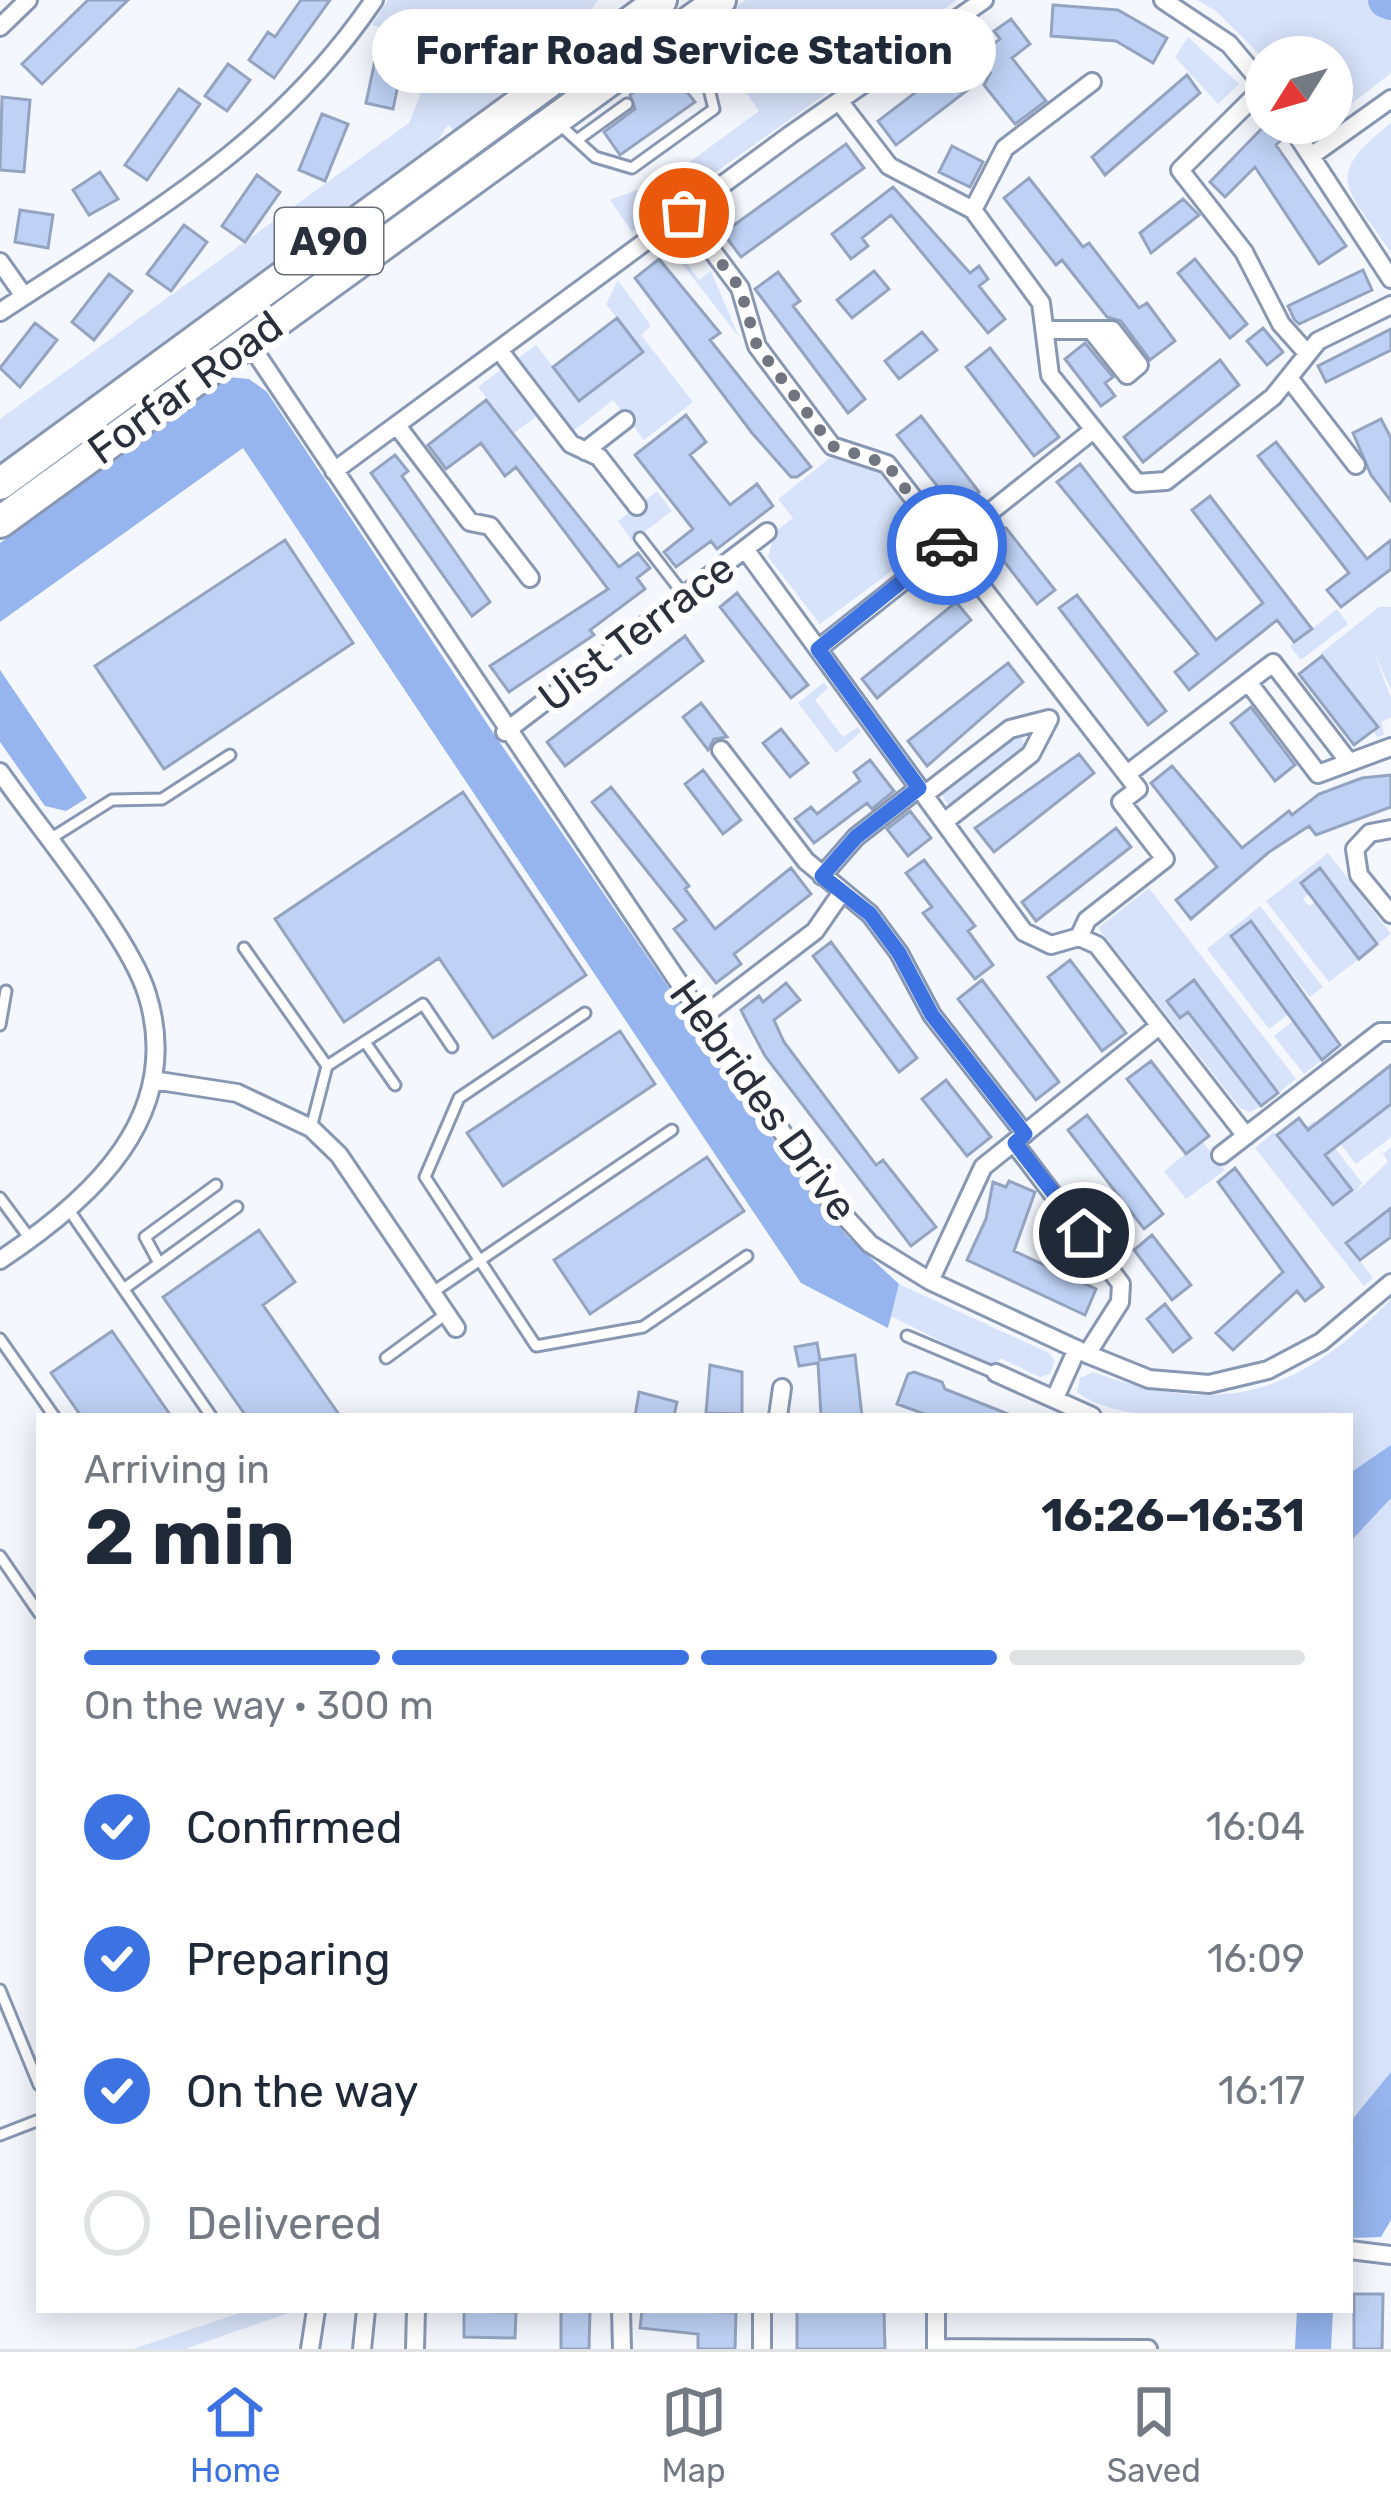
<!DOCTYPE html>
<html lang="en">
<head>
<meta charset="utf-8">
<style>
	:root { --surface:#fff; --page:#f2f2f3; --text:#1f2937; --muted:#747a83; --line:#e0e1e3; --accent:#3c72e2 }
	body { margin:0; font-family:Rubik,sans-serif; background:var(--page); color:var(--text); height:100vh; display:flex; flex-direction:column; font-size:45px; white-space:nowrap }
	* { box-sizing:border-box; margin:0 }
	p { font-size:39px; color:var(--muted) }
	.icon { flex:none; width:66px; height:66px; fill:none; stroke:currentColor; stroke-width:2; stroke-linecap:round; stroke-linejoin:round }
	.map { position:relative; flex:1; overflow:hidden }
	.details { position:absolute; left:36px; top:1413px; width:1317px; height:900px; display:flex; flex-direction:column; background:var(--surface); border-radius:0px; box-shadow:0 6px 30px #0003 }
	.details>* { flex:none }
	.needle { width:78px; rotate:233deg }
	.fabs { position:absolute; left:1245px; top:36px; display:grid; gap:24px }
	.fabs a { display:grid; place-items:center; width:108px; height:108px; border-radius:50%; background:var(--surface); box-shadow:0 6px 30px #0003; font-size:60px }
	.pin { position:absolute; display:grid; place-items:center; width:102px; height:102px; color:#fff; margin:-51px; border:6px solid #fff; border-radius:50%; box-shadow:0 3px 12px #0007 }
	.courier { position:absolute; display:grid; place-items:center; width:120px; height:120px; margin:-60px; border:9px solid #3c72e2; border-radius:50%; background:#fff; color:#222; box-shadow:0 3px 15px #0007 }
	.bubble { position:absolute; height:84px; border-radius:42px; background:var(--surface); box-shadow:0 6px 30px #0003; font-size:39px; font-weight:700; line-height:84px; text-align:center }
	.overview em { font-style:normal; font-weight:700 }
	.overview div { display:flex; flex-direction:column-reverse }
	.overview { display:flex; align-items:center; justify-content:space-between; height:204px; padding:0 48px }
	h1 { font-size:78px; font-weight:700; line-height:90px }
	.bar { display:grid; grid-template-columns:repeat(4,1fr); gap:18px 12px; align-content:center; height:144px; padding:0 48px }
	.bar i { height:15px; border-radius:9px; background:var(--line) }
	.bar .selected { background:var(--accent) }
	.bar p { grid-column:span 4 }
	ol { padding:0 48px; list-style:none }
	li { display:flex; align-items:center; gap:36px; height:132px }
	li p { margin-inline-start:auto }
	li .icon { padding:12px; border-radius:50%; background:var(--accent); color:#fff; stroke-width:4 }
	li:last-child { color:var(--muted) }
	li i { width:66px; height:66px; border:6px solid var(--line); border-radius:50% }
	.dock { display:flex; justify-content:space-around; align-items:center; height:168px; border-top:3px solid var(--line); background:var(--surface); font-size:33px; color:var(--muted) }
	.dock a { display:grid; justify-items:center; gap:6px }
	.dock .selected { color:var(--accent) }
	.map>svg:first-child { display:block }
</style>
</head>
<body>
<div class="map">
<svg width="1391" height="2349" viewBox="0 0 1391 2349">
	<rect width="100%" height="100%" fill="#f4f8fe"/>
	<path fill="#d7e3fa" d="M388,0H598L577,29L539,64L543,70L455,132L448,125L436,143L389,179L0,468V419L409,123L438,49L372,25Z
		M746,0H957L632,232L610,200L668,178L759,111L706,36L710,25Z
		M1197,0H1391V73L1332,119V57H1266V61L1216,11Z
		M1188,37L1239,84L1218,104L1175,57Z
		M1391,123V253C1348,187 1320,179 1391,123Z
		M680,240L691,245L680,254L699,280L711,271L739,337L670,248Z
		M618,280L651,326L641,335L693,402L644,440L613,400L572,432L517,359L536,345L580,401L643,352L606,304Z
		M502,369L537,416L514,433L478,387Z
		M830,458L879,470L934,540L820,624L768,557L775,532L793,518L778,499Z
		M657,491L672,511L632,541L618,521Z
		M1379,607H1391V690L1373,650L1391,698V717L1382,722L1384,735L1377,737L1373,731L1378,726L1320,654Z
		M1337,609L1348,624L1301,660L1290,646Z
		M824,682L828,688L815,700L843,737L858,727L861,732L836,753L798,703Z
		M1014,736H1021L1025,748L950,807L940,793Z
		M1328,853L1391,934L1377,944L1320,869L1301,882L1309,893L1303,899L1309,906L1315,902L1359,959L1329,982L1266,901Z
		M1149,888L1296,1079L1278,1093L1190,1014L1261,1106L1250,1112L1240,1108L1098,928Z
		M1260,906L1323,987L1310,997L1250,921L1232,935L1290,1013L1269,1029L1207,949Z
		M1292,1022L1322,1060L1304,1074L1274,1036Z
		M1377,1076L1391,1094V1137L1356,1164L1321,1119L1326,1115L1344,1138L1388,1106L1369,1082Z
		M1314,1121L1362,1183L1355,1193L1388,1162L1383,1154L1391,1147V1208L1347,1243L1373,1278L1364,1286L1255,1148L1274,1132L1299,1163L1306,1127Z
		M1202,1141L1225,1170L1186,1199L1164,1171Z
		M899,1284L1049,1353L1055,1361L1050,1374L1040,1377L1000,1358L994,1368L891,1316Z
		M1391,1299V2072L1350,2122V1416C1282,1416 1126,1432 1077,1392L1080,1378L1093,1372C1219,1418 1298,1396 1391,1299Z
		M248,2310H297L185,2349H133Z"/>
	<path fill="#96b4ed" d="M227,377L249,379L267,392L496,737L804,1184L847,1236L899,1284L888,1328L801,1283L243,448L0,622V543Z
		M0,670L87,798L66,811L45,806L0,742Z
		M1391,1445V1498L1350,1542V1473Z
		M1391,2072V2220L1381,2237L1350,2238V2122Z"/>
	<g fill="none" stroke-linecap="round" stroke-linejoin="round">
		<path stroke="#94b3ec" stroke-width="36" d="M1386,0L1391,2
			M1350,2187L1391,2125
			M1313,2349L1315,2310"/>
	</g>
	<path fill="#bfd2f5" stroke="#94a3bf" stroke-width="3" d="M88,0H128L42,84L22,64Z
		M301,0H330L274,78L249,60L268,32L275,37Z
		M1053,5L1118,10L1167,38L1153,63L1116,41L1051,36Z
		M1011,19L1030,44L1012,58L1046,101L1015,124L984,85L991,72L896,145L878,121L954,63L960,70L1000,39L994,31Z
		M378,46L405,52L393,109L366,103Z
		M228,64L250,80L227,111L205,96Z
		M664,70L675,80L676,91L687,92L695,102L620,155L604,132L635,109L630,95Z
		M1187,75L1200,93L1105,175L1092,157Z
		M179,89L200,104L147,180L125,165Z
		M2,97L30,100L24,172L0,170Z
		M322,114L348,124L325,181L299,170Z
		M1266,124L1282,139L1276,145L1346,246L1319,264L1255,167L1225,197L1210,182Z
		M846,144L864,168L741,257L723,233Z
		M952,146L983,162L970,187L939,172Z
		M100,172L118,199L89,215L73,190Z
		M257,175L280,192L245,242L222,226Z
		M1029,178L1083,247L1089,243L1139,308L1147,303L1175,341L1150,360L1121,321L1107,317L1062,260L1056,265L1004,198Z
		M893,187L970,273L979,266L988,279L979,286L1005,319L988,333L891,215L862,238L868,246L851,259L832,234Z
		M1183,199L1199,215L1151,253L1140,233Z
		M20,210L53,215L48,248L15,242Z
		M184,225L207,242L171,291L147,274Z
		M659,259L720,333L710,340L811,467L797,477H791L752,433L635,278Z
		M1195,259L1247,324L1230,338L1178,273Z
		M1363,270L1372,290L1299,324L1294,319L1288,306Z
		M874,271L889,289L852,318L837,300Z
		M778,272L800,301L793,306L865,399L848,413L755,289Z
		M109,274L132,291L94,340L72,322Z
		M617,318L643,352L579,401L553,367Z
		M35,323L57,340L20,387L0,368Z
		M1263,328L1283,352L1267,365L1247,341Z
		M1391,329V350L1326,382L1318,366Z
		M922,332L937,350L899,379L885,361Z
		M1085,343L1113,377L1105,383L1115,396L1101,406L1065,359Z
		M990,348L1059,437L1034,456L966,367Z
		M1220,360L1239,385L1143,462L1124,437Z
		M486,400L619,567L638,553L650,568L637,578L645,589L590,630L594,635L509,692L490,666L608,589L516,467L505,476L481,443L446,469L428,445Z
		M686,415L706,442L690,455L730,505L757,484L773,506L717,549L711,541L676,567L664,552L693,529L635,455Z
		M921,416L979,492L956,510L897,435Z
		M1381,419L1391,438V501L1371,475L1353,433Z
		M1276,442L1367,559L1391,540V569L1341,607L1327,590L1349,573L1258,456Z
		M395,455L408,471L402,476L490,602L472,616L371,473Z
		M1080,464L1216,640L1263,603L1192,510L1210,496L1312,629L1294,642L1277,620L1189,690L1175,672L1198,654L1057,482Z
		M1000,528H1006L1055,590L1037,604L986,538Z
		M285,540L353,643L164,769L95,666Z
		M737,593L808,685L791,698L720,607Z
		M1077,595L1166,711L1148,725L1059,608Z
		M956,602L971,620L877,698L862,679Z
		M685,636L703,661L565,766L547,742Z
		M1322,656L1378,727L1354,745L1299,674Z
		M1008,663L1023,682L927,766L908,741Z
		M701,703L727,737L714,739L708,750L683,717Z
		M1251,707L1295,765L1275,781L1231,723Z
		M781,729L808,763L790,777L763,743Z
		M1079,754L1094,773L994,852L975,828Z
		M870,760L894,791L872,809L867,803L814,843L795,819L811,807L817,814L860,781L854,772Z
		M1172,766L1242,848L1289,811L1292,815L1319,794L1362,778L1391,775V807L1316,835L1309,826L1269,852L1191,919L1176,900L1217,867L1151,783Z
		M703,770L741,820L723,834L685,784Z
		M611,787L689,886L685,889L715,929L791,868L811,894L734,954L741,964L716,983L674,929L686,920L592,802Z
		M463,792L586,975L493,1038L439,958L344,1022L275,919Z
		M910,811L931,838L908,856L887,829Z
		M1116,828L1131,847L1036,921L1022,902Z
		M924,860L975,926L968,931L993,965L975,979L923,913L932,907L906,873Z
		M1320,868L1377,944L1359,959L1301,883Z
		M1251,921L1340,1045L1322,1060L1231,936Z
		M831,942L917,1058L899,1072L813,956Z
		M1070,960L1126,1033L1102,1051L1048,977Z
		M982,980L1059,1082L1036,1100L958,999Z
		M1194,980L1278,1093L1261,1106L1188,1012L1180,1018L1167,1001Z
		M786,983L800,1000L774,1020L784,1042L876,1165L883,1160L936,1227L911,1246L765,1056L745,1018L741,1010L759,996L763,1002Z
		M620,1031L655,1084L503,1186L467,1133Z
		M1151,1061L1209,1136L1186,1154L1127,1079Z
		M1391,1065V1104L1325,1155L1352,1190L1333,1205L1277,1135L1299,1118L1308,1130Z
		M946,1080L991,1137L967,1156L922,1099Z
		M1087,1115L1163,1214L1144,1229L1068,1130Z
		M707,1157L744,1211L590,1314L554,1260Z
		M1235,1168L1323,1287L1305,1301L1297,1291L1233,1350L1216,1333L1283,1272L1218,1182Z
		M1009,1181L1035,1192L1014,1251L1096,1289L1085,1315L967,1260L986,1219L993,1182L1006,1187Z
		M1391,1208V1237L1360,1260L1346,1243Z
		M259,1230L295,1282L263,1305L340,1416H246L163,1297Z
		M1152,1235L1191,1285L1172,1300L1134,1250Z
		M1165,1304L1191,1338L1173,1352L1147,1319Z
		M112,1331L171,1416H81L51,1373Z
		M817,1343L820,1360L855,1355L862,1416H821L818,1363L799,1366L795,1347Z
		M710,1365L742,1372V1414L706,1413Z
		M914,1372L942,1382L945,1389L1013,1416H930L897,1404L908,1374Z
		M639,1392L677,1402L674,1416H635Z
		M1354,2294H1383L1382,2349H1354Z
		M561,2310H590L589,2349H561Z
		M642,2310L736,2312L735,2349H698V2334L640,2328Z
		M797,2310H884L885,2349H797Z
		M464,2311L516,2312L515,2338L464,2337Z"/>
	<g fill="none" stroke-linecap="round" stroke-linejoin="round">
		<g stroke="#8897b2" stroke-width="15">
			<path id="lane" d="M673,71L697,54
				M682,85L704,69
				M559,124L595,157L632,168L714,109L704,69L686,32
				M577,140L627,104
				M640,538L684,595
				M50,839L112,800L162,799L230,755
				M244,948L327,1066L311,1128
				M585,1013L459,1098L425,1177L536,1346L643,1327L747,1256
				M0,1025L6,991
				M365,1042L395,1085
				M327,1066L423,1004L452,1047
				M0,1198L31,1240
				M69,1210L211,1416
				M159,1263L145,1237L216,1185
				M125,1288L237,1207
				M436,1290L672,1130
				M907,1336L995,1373
				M0,1339L54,1416
				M386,1358L446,1314
				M0,1556L39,1613
				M0,1990L39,2085
				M0,2135L39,2120"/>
		</g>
		<g stroke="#8897b2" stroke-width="22">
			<path id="street" d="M1163,0L1229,44L1266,88
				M0,27L28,0
				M1265,86L1180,170L1244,252L1281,324L1306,352
				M839,101L889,166L973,210L1041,303L1050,375L1137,483L1166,481L1273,397L1318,341L1391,305
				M1289,123L1391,279
				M1311,156L1391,99
				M973,210L1005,148L1092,82
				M684,213L740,288L757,346L832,446L887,464L1138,789L1121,802L1165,859L1087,920L1079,937
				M0,262L24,296
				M0,312C143,218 276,145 374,0
				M1046,330H1112L1139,365L1127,375L1092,331
				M247,340L702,1017L828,1198L870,1244L930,1281L1087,1354L1149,1379L1209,1384L1268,1370L1321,1342L1391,1283
				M499,350L571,444L599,457L637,506
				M1289,378L1356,465
				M398,427L470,522L490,526L530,578
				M585,451L625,420
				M334,471L790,135L984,0
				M745,549L1024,932L1051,945L1079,937
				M818,649L1092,431
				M1248,682L1318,774L1391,747
				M505,732L767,532
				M721,750L806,861L870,914L899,953L932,1015L1025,1134
				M0,772C38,827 129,935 147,994C185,1116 91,1200 0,1260
				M1127,774L1273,663L1349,762
				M924,795L1010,729L1049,719L1031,754L944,822
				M1391,829L1370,833L1355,849L1359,875L1391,914
				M822,876L856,837L919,788
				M1079,937L1097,945L1246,1136
				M702,1017L815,931L842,892
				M153,1080L237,1093L311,1128L339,1155L456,1328
				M1014,1143L1121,1284L1120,1302L1087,1354
				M1221,1155L1380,1032H1391
				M930,1281L983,1167L1159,1026
				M996,1373L1092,1416
				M1055,1398L1077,1349
				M778,1416L782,1388
				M1350,2250L1391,2255
				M621,2310L622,2349
				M936,2348L1148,2349
				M310,2349L316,2310
				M362,2349L366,2310
				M415,2349L416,2310
				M762,2349V2310
				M936,2349V2310"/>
		</g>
		<g stroke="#8897b2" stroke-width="36">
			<path id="highway" d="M0,484L661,0
				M0,522L720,0"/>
		</g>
		<use href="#lane" stroke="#fff" stroke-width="9"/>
		<use href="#street" stroke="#fff" stroke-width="16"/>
		<use href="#highway" stroke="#fff" stroke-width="30"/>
	</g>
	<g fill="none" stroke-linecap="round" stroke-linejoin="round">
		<path stroke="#70757f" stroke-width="12" stroke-dasharray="0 21.6" d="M684,213L740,288L757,346L832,446L887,464L947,545"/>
		<path stroke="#3c72e2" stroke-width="15" d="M947,545L818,649L919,788L856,837L822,876L870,914L899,953L932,1015L1025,1134L1015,1143L1084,1233"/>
	</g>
	<g text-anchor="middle" stroke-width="12" stroke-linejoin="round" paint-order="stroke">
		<rect fill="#fff" stroke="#696d76" stroke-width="3" x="275" y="208" width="108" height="66" rx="9"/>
		<g font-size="39" font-weight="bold" fill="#292f3b">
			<text x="329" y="255">A90</text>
		</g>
		<g font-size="42" fill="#292f3b" stroke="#fff">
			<text transform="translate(185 387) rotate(-36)" y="15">Forfar Road</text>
			<text transform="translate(636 632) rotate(-37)" y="15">Uist Terrace</text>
			<text transform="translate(764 1100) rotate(54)" y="15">Hebrides Drive</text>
		</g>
	</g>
</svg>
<div class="fabs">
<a><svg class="needle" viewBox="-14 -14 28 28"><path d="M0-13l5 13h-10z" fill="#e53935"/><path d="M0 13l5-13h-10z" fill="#747a83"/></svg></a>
</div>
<div class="pin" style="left:684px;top:213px;background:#ea580c"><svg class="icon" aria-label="bag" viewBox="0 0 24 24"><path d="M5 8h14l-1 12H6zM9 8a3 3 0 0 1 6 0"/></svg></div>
<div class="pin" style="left:1084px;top:1233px;background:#1f2937"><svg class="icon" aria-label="home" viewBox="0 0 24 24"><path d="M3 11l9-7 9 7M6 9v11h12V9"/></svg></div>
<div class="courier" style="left:947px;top:545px"><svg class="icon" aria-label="car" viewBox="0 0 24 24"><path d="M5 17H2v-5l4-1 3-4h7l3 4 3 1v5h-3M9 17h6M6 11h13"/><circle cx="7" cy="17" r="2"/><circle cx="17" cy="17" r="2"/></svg></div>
<div class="bubble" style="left:372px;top:9px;width:624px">Forfar Road Service Station</div>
<section class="details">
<div class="overview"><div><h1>2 min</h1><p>Arriving in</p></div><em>16:26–16:31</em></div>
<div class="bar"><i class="selected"></i><i class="selected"></i><i class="selected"></i><i></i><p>On the way · 300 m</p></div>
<ol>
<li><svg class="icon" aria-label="check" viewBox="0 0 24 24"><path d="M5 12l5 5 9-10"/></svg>Confirmed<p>16:04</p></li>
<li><svg class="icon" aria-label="check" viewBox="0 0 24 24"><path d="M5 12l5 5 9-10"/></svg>Preparing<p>16:09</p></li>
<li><svg class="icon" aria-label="check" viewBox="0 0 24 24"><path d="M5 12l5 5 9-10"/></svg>On the way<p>16:17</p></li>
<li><i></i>Delivered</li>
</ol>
</section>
</div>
<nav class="dock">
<a class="selected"><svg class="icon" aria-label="home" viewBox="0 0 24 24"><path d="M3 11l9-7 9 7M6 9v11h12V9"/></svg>Home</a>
<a><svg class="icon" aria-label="map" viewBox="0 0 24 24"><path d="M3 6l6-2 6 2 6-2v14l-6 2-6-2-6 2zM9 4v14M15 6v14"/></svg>Map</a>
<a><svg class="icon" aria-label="saved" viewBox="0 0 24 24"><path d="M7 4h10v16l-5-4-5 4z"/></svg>Saved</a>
</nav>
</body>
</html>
